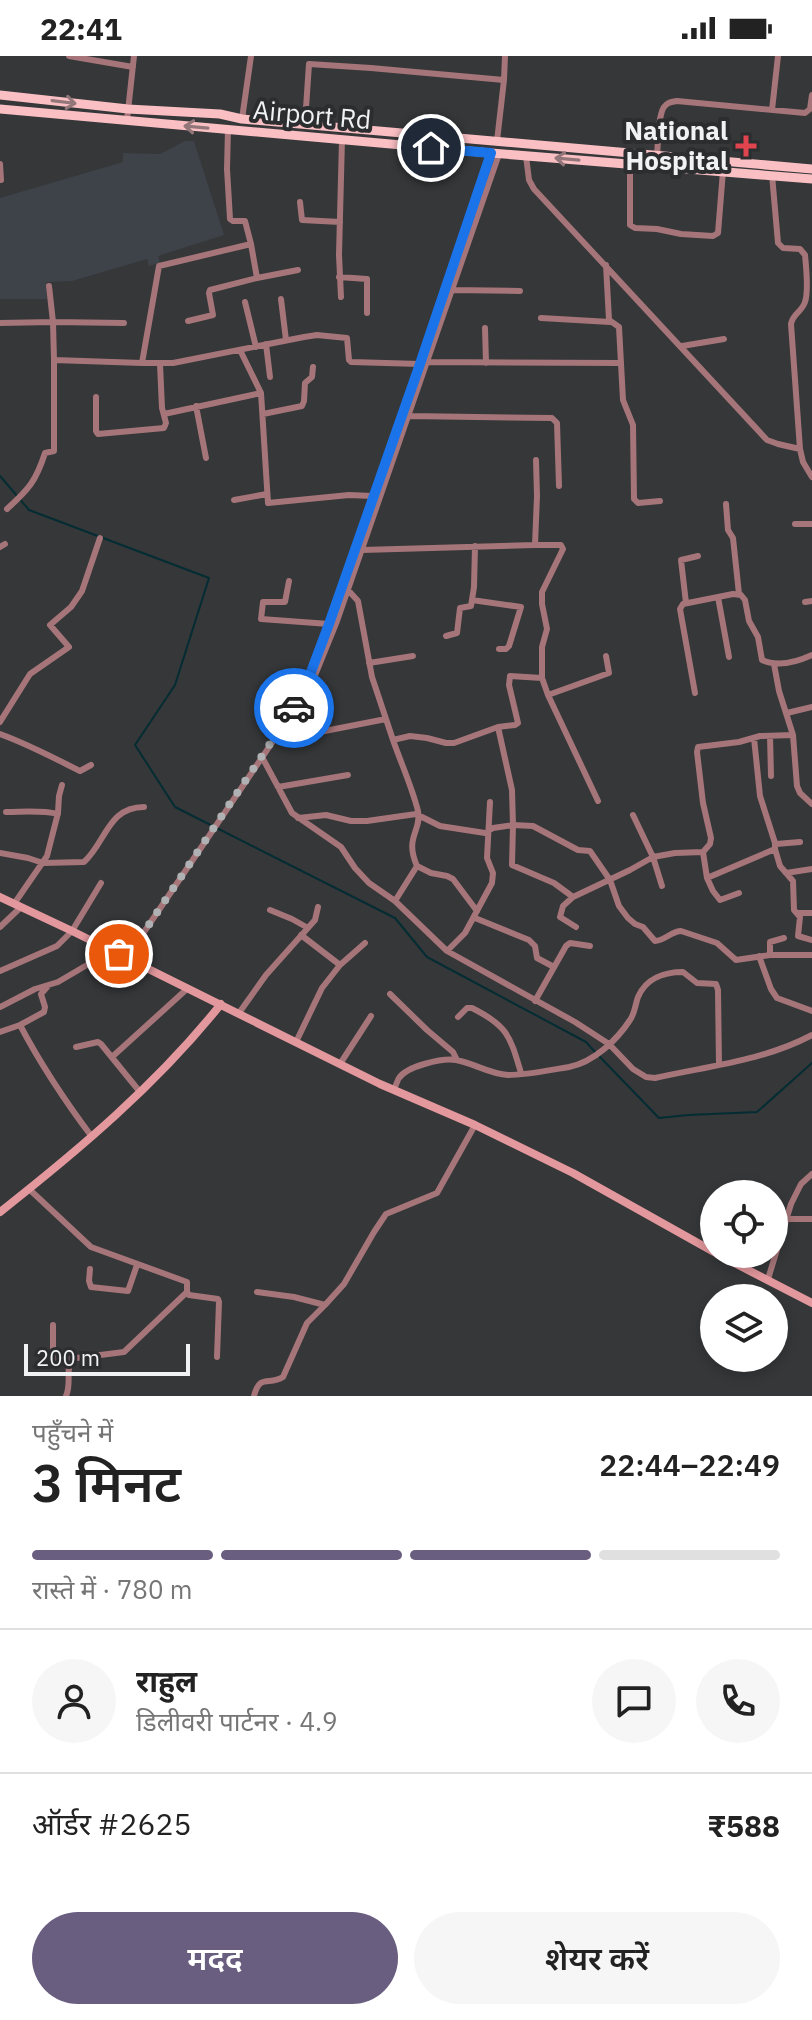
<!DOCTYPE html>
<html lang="hi">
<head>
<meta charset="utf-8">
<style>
	:root { --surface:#fff; --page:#f6f6f6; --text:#222; --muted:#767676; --line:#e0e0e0; --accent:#6a5e80 }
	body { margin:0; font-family:"IBM Plex Sans","Noto Sans Devanagari",sans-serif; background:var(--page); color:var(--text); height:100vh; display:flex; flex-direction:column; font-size:30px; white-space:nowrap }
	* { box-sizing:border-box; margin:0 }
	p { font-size:26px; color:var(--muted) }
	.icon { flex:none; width:44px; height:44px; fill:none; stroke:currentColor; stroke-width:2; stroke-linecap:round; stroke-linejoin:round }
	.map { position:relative; height:1340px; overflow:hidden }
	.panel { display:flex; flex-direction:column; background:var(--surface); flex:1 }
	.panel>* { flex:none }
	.controls { position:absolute; left:700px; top:1124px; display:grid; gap:16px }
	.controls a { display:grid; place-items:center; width:88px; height:88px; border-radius:50%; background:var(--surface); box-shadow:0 4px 12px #0003; font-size:40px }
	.scale { position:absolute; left:24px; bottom:20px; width:166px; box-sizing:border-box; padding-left:8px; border:4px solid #f0f2f3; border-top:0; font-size:22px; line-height:28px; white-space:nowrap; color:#f0f2f3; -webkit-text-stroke:6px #2b2d2f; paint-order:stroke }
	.pin { position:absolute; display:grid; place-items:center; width:68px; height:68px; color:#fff; margin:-34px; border:4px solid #fff; border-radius:50%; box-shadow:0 2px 8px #0007 }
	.courier { position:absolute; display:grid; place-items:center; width:80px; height:80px; margin:-40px; border:6px solid #1a73e8; border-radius:50%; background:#fff; color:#222; box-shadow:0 2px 10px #0007 }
	.overview em { font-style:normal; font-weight:600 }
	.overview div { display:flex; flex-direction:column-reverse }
	.overview { display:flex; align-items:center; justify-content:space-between; height:136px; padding:0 32px }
	h1 { font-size:52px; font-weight:600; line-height:60px }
	.bar { display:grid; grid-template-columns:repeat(4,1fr); gap:12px 8px; align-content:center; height:96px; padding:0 32px }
	.bar i { height:10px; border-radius:6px; background:var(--line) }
	.bar .active { background:var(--accent) }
	.bar p { grid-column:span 4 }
	.line { display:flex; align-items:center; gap:20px; padding:0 32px; border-top:2px solid var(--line) }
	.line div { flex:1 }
	.round { display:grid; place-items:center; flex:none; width:84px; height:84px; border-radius:42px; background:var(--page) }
	.button { display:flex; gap:16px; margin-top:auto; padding:16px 32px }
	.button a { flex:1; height:92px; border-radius:48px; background:var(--accent); color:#fff; font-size:32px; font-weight:600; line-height:92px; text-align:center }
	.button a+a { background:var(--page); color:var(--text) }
	.status { display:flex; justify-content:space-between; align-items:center; height:56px; padding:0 40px; background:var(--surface); direction:ltr }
	.status svg { height:22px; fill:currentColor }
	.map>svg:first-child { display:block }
</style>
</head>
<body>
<div class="status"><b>22:41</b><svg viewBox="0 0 49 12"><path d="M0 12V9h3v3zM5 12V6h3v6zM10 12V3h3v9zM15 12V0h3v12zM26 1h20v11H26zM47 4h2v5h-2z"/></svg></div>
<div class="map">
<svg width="812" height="1340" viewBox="0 0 812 1340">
	<rect width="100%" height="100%" fill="#353739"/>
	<path fill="#3d4349" d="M185,85H194L224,179L158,200L160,207L149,210L147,203L72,225L46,226L47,243H0V142L123,106V97L160,98Z"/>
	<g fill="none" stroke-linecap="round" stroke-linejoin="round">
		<path stroke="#042c33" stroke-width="2" d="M0,420L29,454L209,522L175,629L135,689L175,751L395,862L427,901L586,986L595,996
			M600,1001L659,1062L688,1059L757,1056L812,1007"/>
		<path stroke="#a57579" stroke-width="6" d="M69,0L133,11
			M772,54L778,0
			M242,63L251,0
			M127,64L134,0
			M305,67L309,8L371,12L504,24
			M228,73L227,113L230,163L233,165H245L251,188
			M497,85L504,24L505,0
			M526,100L529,124L534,133L767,384L778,388L800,393
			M657,100C658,89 658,59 664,51C668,46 671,46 677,45L805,57L810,53L812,39
			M0,108L1,124
			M630,108V169L635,172L657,173L681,178L713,180L718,177L723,115
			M772,119L778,187L783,192L800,193L805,199C806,211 809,234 805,246C802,256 793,257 791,268L800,393L803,406L812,421
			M300,146L302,164L340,166
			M606,209L609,264L619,271L623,344L633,369L634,443L638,447L660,445
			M339,221L367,223V257
			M257,222L298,214
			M49,230L53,266L54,304
			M451,234L520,235
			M341,241L339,199L342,83
			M281,243L286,284
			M245,246L256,291
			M541,262L610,266
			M0,267L53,266L124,267
			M485,272L486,307
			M266,288L270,321
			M682,290L724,283
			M427,306L620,307
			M142,307L159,210L251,188L257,222L210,234L209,237L213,259L188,265
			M261,337L268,447L349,439L373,440
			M96,341V375L98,378L164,372L166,367L162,352L160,308
			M196,350L206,402
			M164,358L261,337L240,294
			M263,358L302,350L304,345L305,327L312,321L313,311
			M409,360L552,362L557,367L559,430
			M234,444L267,438
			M726,448L728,474L733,482L739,538
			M7,453C29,433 36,425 45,397L54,395V304L142,307H173L304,281L317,279L347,282L349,304L351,306L420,308
			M795,468H812
			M535,489H561L563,493L542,536V548L547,573L542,591V622L548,639L609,617L606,600
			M0,491L5,488
			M362,494L535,489L537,440L536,404
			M289,525L285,546H263L261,563L329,568
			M348,534L358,545L372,621L393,684
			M718,541L729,601
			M472,544L521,551L509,590L506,593H499
			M805,546L812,545
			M686,547L681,504L698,500
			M446,580L457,577L460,552L471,550L474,531L475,490
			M369,607L413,600
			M774,608L779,635L793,679L797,730L800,737L812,748
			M307,633L308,624L329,568L420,308L491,97
			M695,637L680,553L683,548L733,538L741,539L745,544L749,565L758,581L762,604C778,611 797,606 812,599
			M548,639L598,745
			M787,657L812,651
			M0,666L30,618L69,591L50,569L71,551L82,535L100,482
			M498,671L515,669L518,667L509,629L510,620L542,622
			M0,678C28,688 54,702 80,715L91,709
			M770,680L771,720
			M274,682H289L386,663
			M754,682L760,740L775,787V793L780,810L793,825L794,854L800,861L798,880L812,884
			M262,701L292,757L341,791L355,812L369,827L395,845L447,895L575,966L609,988L633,1013L646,1021L655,1022C708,1010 763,1005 812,979
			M278,731L348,719
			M6,756C23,756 41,754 58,758
			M633,759L653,801L662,830
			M298,762L326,759L351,765H367L416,758L440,770L485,777L493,772L513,769L512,809L554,827L573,841
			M776,788L800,786
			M703,796L707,822
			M0,797L28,802L43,807L84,806C106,786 108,751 144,751
			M417,810L431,817L447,820L453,823L477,855
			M786,817L812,813
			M739,837L720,844L713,835L707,822L775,793
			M395,845L417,810C404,781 422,775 418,755C412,731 401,707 393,684L410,680L427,682L446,687H454L498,671L512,734L513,769L533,770L578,794L590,795L610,824L619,850L628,862L635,868L643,871L655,885C664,885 672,875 681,875L717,887L736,904L770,899H812
			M14,848L47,800L58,757L59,740L62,729
			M270,854L292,863L308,872
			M797,857H812
			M475,862L529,884L535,890L537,902L554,911
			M0,871L21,851
			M576,871L560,861L563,850L573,841L630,814L653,801L675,797L703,796L710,788L711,782L703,747L697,696L698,691L739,686L760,680L793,679
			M140,882L141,910
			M447,895L465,877L492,827L493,817L487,802L490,746
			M119,898L130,892L140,882L311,629L337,565L499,98
			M770,899V886L784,882
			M759,900L771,933L777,942L812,955
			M340,909L365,887
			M0,915L57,890L72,875L101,827
			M390,938L427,974L453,996L457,1004
			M535,945L566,890L570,887L590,890
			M0,951L35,933L58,926L92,906L108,893
			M239,957L266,919L315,864L318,851
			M458,961L467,952H472C508,970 510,980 521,1017
			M20,969C41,1009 65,1045 92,1081
			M0,976L20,969L44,956L45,951L41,938L48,930
			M296,986L322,932L340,909L301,879
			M76,991L98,986L101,988L140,1036
			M112,1001L188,932
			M340,1008L371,960
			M394,1033C395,1032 398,1023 399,1022C407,1010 442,1002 456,1004C474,1007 489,1018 508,1019C528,1019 550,1014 569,1011C594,1006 617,984 630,964C635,957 635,949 638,941C646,922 665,916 683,916L697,927L716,928L718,934L719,1009
			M29,1133L91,1191L187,1226V1236L189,1239L218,1243L219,1246L217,1301
			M788,1163H812
			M90,1213L89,1225L91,1231L128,1235L137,1209
			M768,1223L791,1148L801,1128L812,1118
			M257,1236L294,1241L325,1249L344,1228L374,1176L386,1158L437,1137L475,1069
			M53,1269V1305L124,1296L187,1236
			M66,1340C72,1326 65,1314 72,1303
			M254,1340C260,1317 269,1330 283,1321L307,1267L325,1249"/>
		<path stroke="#e3989d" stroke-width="8" d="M0,841L72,875L380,1028L475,1069L573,1117L714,1196
			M0,1156C80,1093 157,1028 221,948
			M717,1198L812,1247"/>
		<path stroke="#fabfc3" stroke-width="9" d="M0,39L128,53L220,58L242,63L812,113
			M0,53L491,97L812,123"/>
	</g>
	<defs><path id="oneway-shaft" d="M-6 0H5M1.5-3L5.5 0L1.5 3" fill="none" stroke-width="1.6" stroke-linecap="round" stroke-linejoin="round" transform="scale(2)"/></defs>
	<g stroke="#927679">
		<use href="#oneway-shaft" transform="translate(64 46) rotate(7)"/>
		<use href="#oneway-shaft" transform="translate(196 71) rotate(-175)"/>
		<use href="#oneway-shaft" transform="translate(567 103) rotate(-175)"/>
	</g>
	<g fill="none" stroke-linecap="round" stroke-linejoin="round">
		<path stroke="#afb1b2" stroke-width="8" stroke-dasharray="0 14.4" d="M119,898L130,892L140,882L294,652"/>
		<path stroke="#1a73e8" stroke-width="10" d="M294,652L307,633L308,624L329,568L420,308L491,97L431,92"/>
	</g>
	<path fill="#e0444e" stroke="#2b2d2f" stroke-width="3" d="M742 78h8v8h8v8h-8v8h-8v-8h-8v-8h8z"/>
	<g text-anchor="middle" stroke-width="8" stroke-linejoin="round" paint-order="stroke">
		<g font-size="26" fill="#f0f2f3" stroke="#2b2d2f">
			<text transform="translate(312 59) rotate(5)" y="9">Airport Rd</text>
		</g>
		<g font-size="26" font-weight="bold" fill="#f0f2f3" stroke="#2b2d2f" text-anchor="end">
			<text x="728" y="84">National<tspan x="728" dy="30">Hospital</tspan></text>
		</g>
	</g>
</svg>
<div class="controls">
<a><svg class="icon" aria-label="locate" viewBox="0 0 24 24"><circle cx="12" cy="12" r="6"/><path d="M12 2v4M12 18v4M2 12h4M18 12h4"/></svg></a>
<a><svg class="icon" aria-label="layers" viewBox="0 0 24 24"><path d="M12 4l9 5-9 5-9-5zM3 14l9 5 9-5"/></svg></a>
</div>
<div class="scale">200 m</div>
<div class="pin" style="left:119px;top:898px;background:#ea580c"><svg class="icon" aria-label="bag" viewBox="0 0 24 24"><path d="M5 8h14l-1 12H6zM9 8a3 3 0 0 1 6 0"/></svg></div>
<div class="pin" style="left:431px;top:92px;background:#1f2937"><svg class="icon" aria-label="home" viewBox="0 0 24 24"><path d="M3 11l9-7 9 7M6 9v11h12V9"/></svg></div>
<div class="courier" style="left:294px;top:652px"><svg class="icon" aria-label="car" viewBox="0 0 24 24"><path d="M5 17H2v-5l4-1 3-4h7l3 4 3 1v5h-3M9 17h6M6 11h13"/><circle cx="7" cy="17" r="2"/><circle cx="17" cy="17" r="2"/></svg></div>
</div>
<section class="panel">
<div class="overview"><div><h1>3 मिनट</h1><p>पहुँचने में</p></div><em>22:44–22:49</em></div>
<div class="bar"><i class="active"></i><i class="active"></i><i class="active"></i><i></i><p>रास्ते में · 780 m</p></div>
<div class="line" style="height:144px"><a class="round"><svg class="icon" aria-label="person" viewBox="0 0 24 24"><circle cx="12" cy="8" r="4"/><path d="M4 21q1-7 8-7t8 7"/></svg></a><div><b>राहुल</b><p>डिलीवरी पार्टनर · 4.9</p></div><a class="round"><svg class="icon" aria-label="chat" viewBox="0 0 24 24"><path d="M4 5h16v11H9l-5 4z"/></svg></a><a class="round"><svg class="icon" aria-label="phone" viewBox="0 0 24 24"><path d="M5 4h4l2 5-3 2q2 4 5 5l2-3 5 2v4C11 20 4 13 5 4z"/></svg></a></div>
<div class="line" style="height:104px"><div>ऑर्डर #2625</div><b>₹588</b></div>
<div class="button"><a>मदद</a><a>शेयर करें</a></div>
</section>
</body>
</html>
